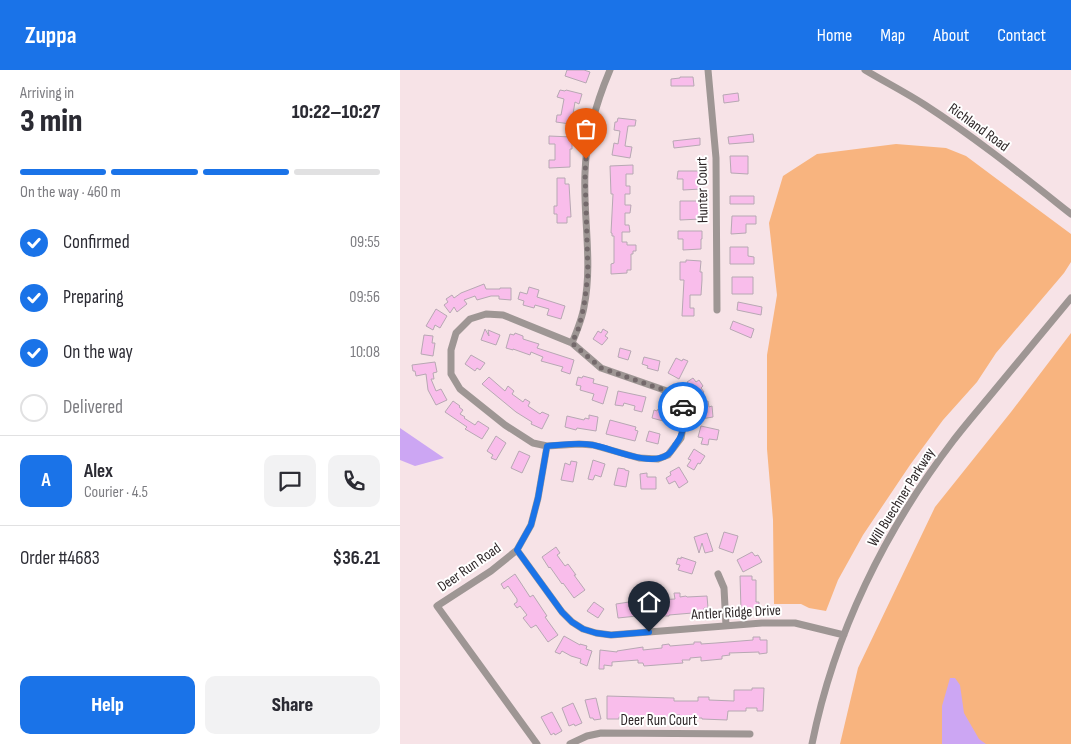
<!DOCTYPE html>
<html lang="en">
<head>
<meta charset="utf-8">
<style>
	:root { --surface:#fff; --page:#f2f2f3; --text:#2b2b33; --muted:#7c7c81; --line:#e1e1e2; --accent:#1a73e8 }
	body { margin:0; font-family:"Sofia Sans Condensed",sans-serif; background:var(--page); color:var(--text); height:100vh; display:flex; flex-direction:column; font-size:19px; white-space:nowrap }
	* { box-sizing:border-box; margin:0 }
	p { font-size:16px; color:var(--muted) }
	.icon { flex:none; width:28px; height:28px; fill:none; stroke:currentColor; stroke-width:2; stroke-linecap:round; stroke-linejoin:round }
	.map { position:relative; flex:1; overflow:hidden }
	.panel { display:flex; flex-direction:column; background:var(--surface); width:400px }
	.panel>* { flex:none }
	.pin { position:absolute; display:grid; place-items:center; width:42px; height:42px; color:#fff; margin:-51px -21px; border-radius:50% 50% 50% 0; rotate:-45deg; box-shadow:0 0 5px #0007 }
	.pin .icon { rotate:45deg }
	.courier { position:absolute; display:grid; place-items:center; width:50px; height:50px; margin:-25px; border:4px solid #1a73e8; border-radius:50%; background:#fff; color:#222; box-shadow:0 1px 6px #0007 }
	.head em { font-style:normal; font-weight:800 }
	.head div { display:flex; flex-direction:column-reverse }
	.head { display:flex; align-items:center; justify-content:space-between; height:85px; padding:0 20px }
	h1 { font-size:32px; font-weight:800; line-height:38px }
	.bar { display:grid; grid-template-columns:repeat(4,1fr); gap:8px 5px; align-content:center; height:60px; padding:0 20px }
	.bar i { height:6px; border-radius:4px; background:var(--line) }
	.bar .current { background:var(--accent) }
	.bar p { grid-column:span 4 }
	.line { display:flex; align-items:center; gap:12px; padding:0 20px; border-top:1px solid var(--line) }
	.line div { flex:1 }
	.round { display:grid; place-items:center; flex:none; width:52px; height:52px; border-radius:10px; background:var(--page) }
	ol { padding:0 20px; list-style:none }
	li { display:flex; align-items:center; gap:15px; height:55px }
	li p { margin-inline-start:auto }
	li .icon { padding:5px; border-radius:50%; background:var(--accent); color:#fff; stroke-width:4 }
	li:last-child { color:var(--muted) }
	li i { width:28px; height:28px; border:2px solid var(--line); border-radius:50% }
	.primary-button { display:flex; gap:10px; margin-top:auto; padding:10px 20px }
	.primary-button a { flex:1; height:58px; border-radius:10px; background:var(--accent); color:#fff; font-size:20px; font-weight:800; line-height:58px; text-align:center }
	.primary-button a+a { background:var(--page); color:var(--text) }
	header { display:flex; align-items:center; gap:30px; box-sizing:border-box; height:70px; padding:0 25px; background:var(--accent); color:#fff }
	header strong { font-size:24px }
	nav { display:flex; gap:28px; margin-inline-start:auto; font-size:18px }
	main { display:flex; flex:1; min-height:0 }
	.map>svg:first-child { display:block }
</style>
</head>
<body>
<header>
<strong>Zuppa</strong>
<nav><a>Home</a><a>Map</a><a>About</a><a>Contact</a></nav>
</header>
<main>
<section class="panel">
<div class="head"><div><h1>3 min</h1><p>Arriving in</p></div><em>10:22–10:27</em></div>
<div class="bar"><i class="current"></i><i class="current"></i><i class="current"></i><i></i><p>On the way · 460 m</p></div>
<ol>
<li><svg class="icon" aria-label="check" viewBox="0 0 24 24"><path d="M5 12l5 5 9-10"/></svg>Confirmed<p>09:55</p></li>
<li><svg class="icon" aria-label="check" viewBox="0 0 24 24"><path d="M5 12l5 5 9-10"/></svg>Preparing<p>09:56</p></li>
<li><svg class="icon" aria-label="check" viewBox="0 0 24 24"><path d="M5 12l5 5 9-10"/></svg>On the way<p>10:08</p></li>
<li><i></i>Delivered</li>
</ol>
<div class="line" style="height:90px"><b class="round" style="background:var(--accent);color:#fff">A</b><div><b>Alex</b><p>Courier · 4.5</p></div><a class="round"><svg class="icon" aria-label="chat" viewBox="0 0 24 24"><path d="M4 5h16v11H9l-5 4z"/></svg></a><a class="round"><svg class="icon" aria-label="phone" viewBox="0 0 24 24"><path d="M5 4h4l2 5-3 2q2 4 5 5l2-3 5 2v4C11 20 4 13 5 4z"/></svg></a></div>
<div class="line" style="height:65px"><div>Order #4683</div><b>$36.21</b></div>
<div class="primary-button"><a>Help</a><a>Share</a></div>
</section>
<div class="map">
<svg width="671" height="674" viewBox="0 0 671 674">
	<rect width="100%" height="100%" fill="#f7e3e7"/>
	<path fill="#f8b47f" d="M496,74L546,78L566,86L671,164V192L664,203L596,283L577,312L543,350L510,395L463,465L438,510L426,541L409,538L401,534H374L373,450L367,379V285L377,225L369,153L383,106L417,84Z
		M671,263V674H440L458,598L535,437L611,342Z"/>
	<path fill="#cca6f3" d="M0,358L44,388L15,396L0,390Z
		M550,608H555L560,615L564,643L579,669L586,674H542V636Z"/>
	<path fill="#f9bdeb" stroke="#b7a8b3" d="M167,0H184L190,2L186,13L165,6Z
		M280,7H293L294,16H271V9L280,8Z
		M160,20L165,21L166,20L182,24L179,34L175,32L173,44H175L174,52L171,51L170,54L156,52L157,45H161L164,29L157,27Z
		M338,23L339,31L324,33L323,25Z
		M218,48L236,50L235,56H228L225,76L232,77L230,88L212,85L214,73L218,74L220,61L214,60L215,52H217Z
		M353,64L354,72L329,74L328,67Z
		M149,66L172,67V79H170V97L149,98V90H155V74H149Z
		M300,68V75L274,78L273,71Z
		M330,86H348V104L331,103Z
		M233,95V104H226V116H230V124H225V135H231L230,143H225V155H229L230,162H222V172H227V175H236V181H233V184H231V200H227V203L211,204V194L214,193V166H212V163H211L213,124H211L210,96Z
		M278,101H301V119L283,120V109H277Z
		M157,108H165V114H169L171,147H167V153H157V144H154V136H157Z
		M330,126H354V134H330Z
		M280,131H301V149L280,150Z
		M332,146H356V154H346V163L331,164Z
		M278,161H302V169H301V179L283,180V169H278Z
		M330,177H348V186L354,187V194H330Z
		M286,190L301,191L300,202H302V210L301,225H290V238H294V246H282L284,210H280V192H286Z
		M332,207H353V224H332Z
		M84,214L86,219H100V218H111V230L99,229V226H91L77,230L75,226L64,230L67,234L57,242L54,237L50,243L44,235L48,232L46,229L52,225L54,228L61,223Z
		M129,217L139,220L137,227L165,236L161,249L147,245L149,239L135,235L134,238L123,235L124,231L118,229L120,222L127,224Z
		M338,232L362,237L361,245L337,240Z
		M36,239L47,246L40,258L35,255L33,260L26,256Z
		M333,251L354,259L351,268L330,259Z
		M85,259L89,266L88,260L100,265L96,275L81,270Z
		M203,259L208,262L205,266L208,268L202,275L193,269L198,261L201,263Z
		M115,263L123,266V269L139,274L137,278L174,290L170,304L161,301L163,297L141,291L143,287L131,282L130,285L113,279V280L106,278L110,264L114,265Z
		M24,265L33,266L32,273H35L33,286L21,284Z
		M220,278L231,281L228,290L218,287Z
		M71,285L85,293L80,300L77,298L75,301L65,294Z
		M244,287L260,291L258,301L247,298L248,296L242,294Z
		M276,288L282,291L283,289L288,291L279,309L268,303Z
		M35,292L37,302L33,303L34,309H31L36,321L41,319L47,330L36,335L28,320L26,304L16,306L15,301H13L12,295Z
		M183,306L194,309L193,313L208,317L203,334L192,330L194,324L180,320L181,316L176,315L178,307L182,308Z
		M89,307L105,321L108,316L114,321L112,324L123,332L125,329L130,332L128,336L140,344L142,342L149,345L142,359L131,354L132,352L116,342L82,314Z
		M293,308L296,312L299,310L303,316L301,318L304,322L295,328L288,319L291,317L287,312Z
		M218,321L246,327L242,342L234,340L235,336L224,333L223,336L215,335Z
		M53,331L60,336L59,337L63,340L60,344L65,347L64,348L75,355L78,351L89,358L82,369L65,359L67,357L45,342Z
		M308,331L309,337L312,336L313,347L301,349L300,338H302L301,332Z
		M258,339L270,341L267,352L252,348L254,340L257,341Z
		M189,345L198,347L196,361L177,358L176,360L165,357L167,346L184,350L185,348L189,349Z
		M210,350L236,357L235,360L238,361L235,371L206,364Z
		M301,356L319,360L317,370L309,369L308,375L301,374L303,368L298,367Z
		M249,361L260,364L258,374L246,371Z
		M96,366L106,373L96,390L91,388L93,385L87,381Z
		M294,379L305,386L300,394L298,393L294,400L287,396L291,390L288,389Z
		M119,381L130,386L122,403L111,398Z
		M193,390L205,394L201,407L195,405L193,410L188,409Z
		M171,391L177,392L173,412L161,410L165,393L170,395Z
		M279,397L288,412L279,418L275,411L269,414L266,408L271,405L270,402Z
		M218,398L225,399V400L229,401L226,417L214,415Z
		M247,403V407H256V419H241L240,404Z
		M324,462L338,466L333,483L319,478Z
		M307,463L313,481L305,483L302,473L299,483L294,467Z
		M156,477L160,483L157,485L165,496L168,494L176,505H174L185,520L174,528L163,513L162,514L150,497L149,498L142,487Z
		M352,482L355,486L358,485L362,492L343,502L337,490Z
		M281,487L296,492L292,504L278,500L280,495L276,494L278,488L281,489Z
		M115,504L130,527L133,525L147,546L145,547L158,565L148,572L136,555L131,558L123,548L127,545L120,536L117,538L114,534L117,532V529L108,516L104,519L101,514Z
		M340,506H352V510H356V532H359V539H341Z
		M274,523H280V527L286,526L287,527L307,526L308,538H304V542L269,545V546H263L262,545L237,548V546L218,548L216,534L229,532V537L255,534V530L275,529Z
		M194,532L204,539L198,548L187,541Z
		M164,566L180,575V574L187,576L186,579L192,581L187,596L180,593L181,589L171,586L162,581L160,584L155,582Z
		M353,567H360V570H367V583L359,584V582L329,583L330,585L322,586V589L301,591V587L290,588V590H282L283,593L244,596L243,593H238V590L212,592V596L204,595V599H199L200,580L217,582V581L243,577V580L262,578V575L269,574L270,576L294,574V572H301V574L316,573L353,570Z
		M352,618H364L363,641H357V638H346V641H328L327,650L302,649V648H292V650H280V645H270V649H230V647H219V649H207V626L274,628V631H298V627H309V630L334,631V620H352Z
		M196,628L201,649L194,650L193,648H190L185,630Z
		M173,633L182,653L175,656L174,654L169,656L162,638Z
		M152,642L162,661L155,665L154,663L151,665L141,647Z"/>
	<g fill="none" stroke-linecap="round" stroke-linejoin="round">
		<path stroke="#9e9694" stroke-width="7" d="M308,0L316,88L317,240
			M465,0C485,12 505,22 525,35C576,68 623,106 671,144
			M86,244L103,245L172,273L201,298L267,321L282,334L285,347L281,368L268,385L258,389L239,388L193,375L179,374L147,376L133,373L105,355L60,319L51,304V280L56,263L70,249Z
			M172,273C177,261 182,249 184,237C193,193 183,147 185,103C186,67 196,33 210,0
			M117,480L162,542L172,552L183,559L196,563L211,565L362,553H395L444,565
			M318,504L324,518L326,556
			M137,674L37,536L91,501L117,480L131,455L138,428L147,376
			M170,674L187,666L201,663L350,664
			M412,674C434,564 485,460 553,371C566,354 580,338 594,321C620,290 645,259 671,228"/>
	</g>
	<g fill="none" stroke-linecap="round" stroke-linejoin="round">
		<path stroke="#74696b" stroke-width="5" stroke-dasharray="0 9" d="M186,89L185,103L188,204L184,236L179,257L172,273L201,298L267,321L282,334L283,337"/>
		<path stroke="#1a73e8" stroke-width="6" d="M249,562L211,565L196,563L183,559L172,552L162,542L117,480L131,455L138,428L147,376C162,375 178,372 193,375C211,378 250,397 267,385C271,383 274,377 276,374C284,364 285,349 283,337"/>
	</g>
	<g text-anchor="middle" stroke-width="4" stroke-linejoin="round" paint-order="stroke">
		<g font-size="15" fill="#2e2728" stroke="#fff">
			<text transform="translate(579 57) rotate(36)" y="5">Richland Road</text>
			<text transform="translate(302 120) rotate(-91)" y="5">Hunter Court</text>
			<text transform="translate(501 427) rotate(-58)" y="5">Will Buechner Parkway</text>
			<text transform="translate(69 497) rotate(-35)" y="5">Deer Run Road</text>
			<text transform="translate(336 542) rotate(-3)" y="5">Antler Ridge Drive</text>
			<text x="259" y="655">Deer Run Court</text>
		</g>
	</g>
</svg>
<div class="pin" style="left:186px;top:89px;background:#ea580c"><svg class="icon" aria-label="bag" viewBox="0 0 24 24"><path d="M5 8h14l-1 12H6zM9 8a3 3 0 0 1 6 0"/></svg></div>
<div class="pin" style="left:249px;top:562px;background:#1f2937"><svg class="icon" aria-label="home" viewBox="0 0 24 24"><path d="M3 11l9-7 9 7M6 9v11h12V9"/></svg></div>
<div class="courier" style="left:283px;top:337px"><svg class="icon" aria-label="car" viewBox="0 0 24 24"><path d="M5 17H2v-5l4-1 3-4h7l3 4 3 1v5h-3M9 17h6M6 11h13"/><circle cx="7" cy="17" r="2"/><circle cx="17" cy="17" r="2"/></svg></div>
</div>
</main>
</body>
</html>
